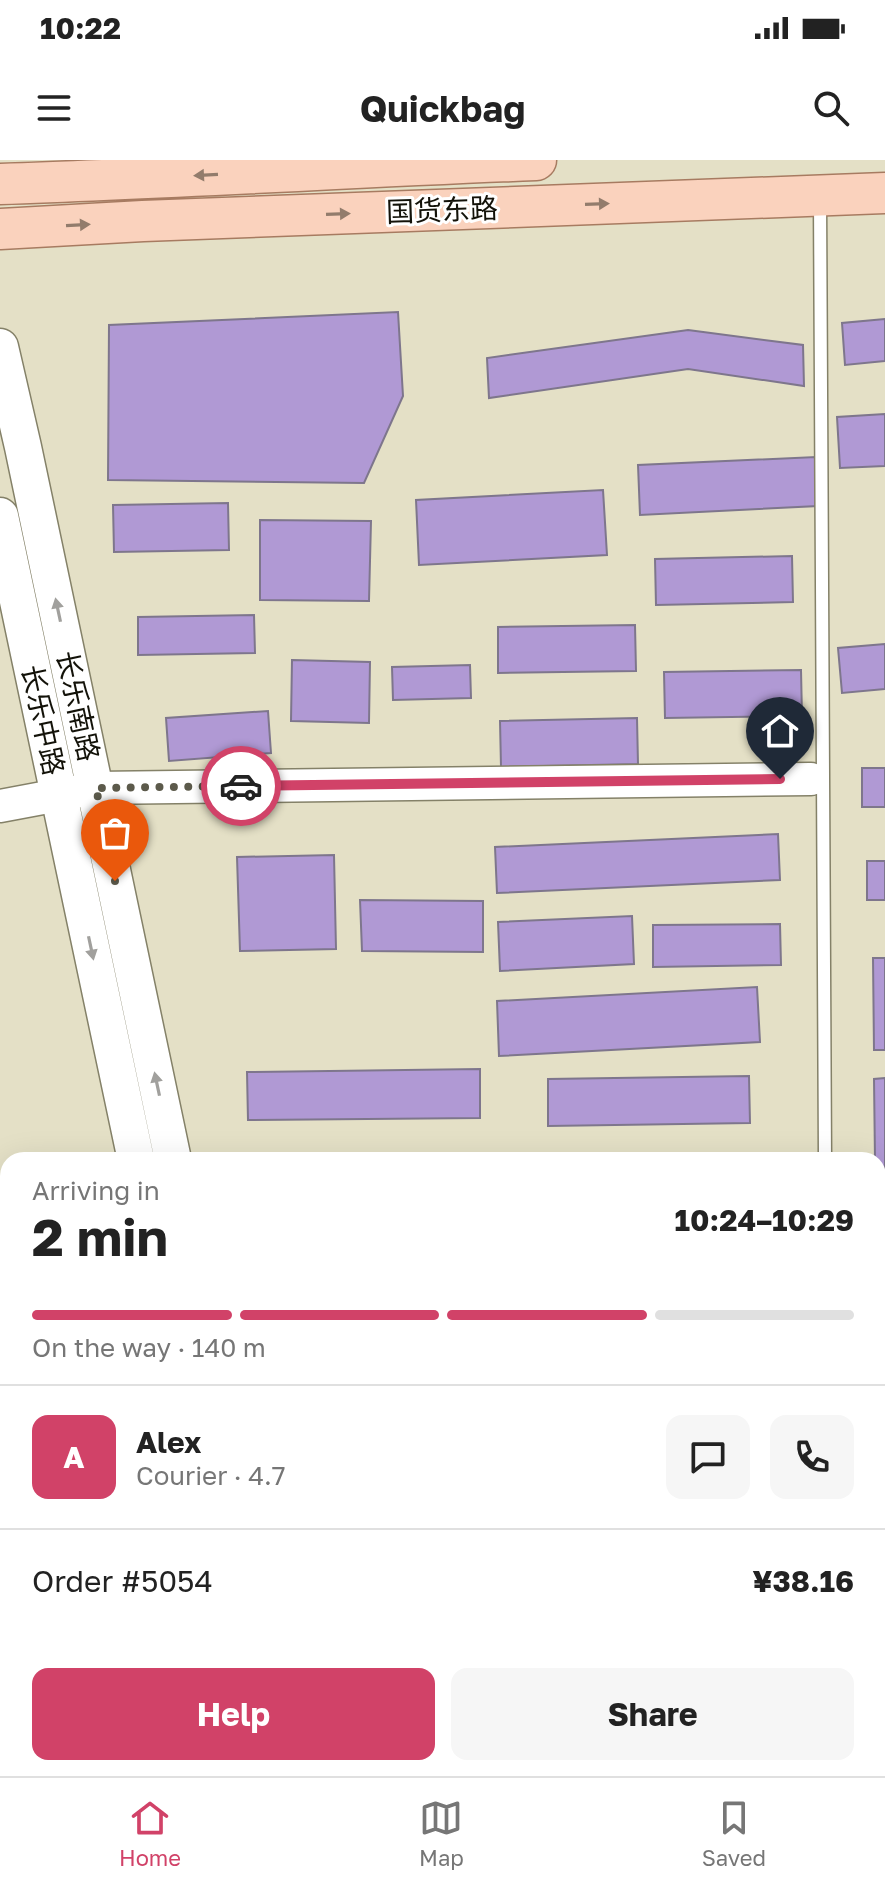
<!DOCTYPE html>
<html lang="en">
<head>
<meta charset="utf-8">
<style>
	:root { --surface:#fff; --page:#f6f6f6; --text:#222; --muted:#767676; --line:#e0e0e0; --accent:#d14268 }
	body { margin:0; font-family:"Golos Text","Noto Sans SC",sans-serif; background:var(--page); color:var(--text); height:100vh; display:flex; flex-direction:column; font-size:30px; white-space:nowrap }
	* { box-sizing:border-box; margin:0 }
	p { font-size:26px; color:var(--muted) }
	.icon { flex:none; width:44px; height:44px; fill:none; stroke:currentColor; stroke-width:2; stroke-linecap:round; stroke-linejoin:round }
	.map { position:relative; flex:1; overflow:hidden }
	.details { position:absolute; left:0px; top:992px; width:886px; height:624px; display:flex; flex-direction:column; background:var(--surface); border-radius:24px 24px 0 0; box-shadow:0 8px 32px #0002 }
	.details>* { flex:none }
	.pin { position:absolute; display:grid; place-items:center; width:68px; height:68px; color:#fff; margin:-82px -34px; border-radius:50% 50% 50% 0; rotate:-45deg; box-shadow:0 0 8px #0007 }
	.pin .icon { rotate:45deg }
	.courier { position:absolute; display:grid; place-items:center; width:80px; height:80px; margin:-40px; border:6px solid #d14268; border-radius:50%; background:#fff; color:#222; box-shadow:0 2px 10px #0007 }
	.summary em { font-style:normal; font-weight:700 }
	.summary div { display:flex; flex-direction:column-reverse }
	.summary { display:flex; align-items:center; justify-content:space-between; height:136px; padding:0 32px }
	h1 { font-size:52px; font-weight:700; line-height:60px }
	.bar { display:grid; grid-template-columns:repeat(4,1fr); gap:12px 8px; align-content:center; height:96px; padding:0 32px }
	.bar i { height:10px; border-radius:6px; background:var(--line) }
	.bar .on { background:var(--accent) }
	.bar p { grid-column:span 4 }
	.line { display:flex; align-items:center; gap:20px; padding:0 32px; border-top:2px solid var(--line) }
	.line div { flex:1 }
	.round { display:grid; place-items:center; flex:none; width:84px; height:84px; border-radius:16px; background:var(--page) }
	.button { display:flex; gap:16px; margin-top:auto; padding:16px 32px }
	.button a { flex:1; height:92px; border-radius:16px; background:var(--accent); color:#fff; font-size:32px; font-weight:700; line-height:92px; text-align:center }
	.button a+a { background:var(--page); color:var(--text) }
	.status { display:flex; justify-content:space-between; align-items:center; height:56px; padding:0 40px; background:var(--surface); direction:ltr }
	.status svg { height:22px; fill:currentColor }
	header { display:flex; justify-content:space-between; align-items:center; height:104px; padding:0 32px; background:var(--surface); font-size:36px; font-weight:700 }
	.dock { display:flex; justify-content:space-around; align-items:center; height:112px; border-top:2px solid var(--line); background:var(--surface); font-size:22px; color:var(--muted) }
	.dock a { display:grid; justify-items:center; gap:4px }
	.dock .on { color:var(--accent) }
	.map>svg:first-child { display:block }
</style>
</head>
<body>
<div class="status"><b>10:22</b><svg viewBox="0 0 49 12"><path d="M0 12V9h3v3zM5 12V6h3v6zM10 12V3h3v9zM15 12V0h3v12zM26 1h20v11H26zM47 4h2v5h-2z"/></svg></div>
<header><svg class="icon" aria-label="menu" viewBox="0 0 24 24"><path d="M4 6h16M4 12h16M4 18h16"/></svg>Quickbag<svg class="icon" aria-label="search" viewBox="0 0 24 24"><circle cx="10" cy="10" r="6"/><path d="M15 15l6 6"/></svg></header>
<div class="map">
<svg width="885" height="1616" viewBox="0 0 885 1616">
	<rect width="100%" height="100%" fill="#e4e0c6"/>
	<path fill="#b099d4" stroke="#7e768c" stroke-width="2" d="M398,152L403,236L364,323L108,320L109,165Z
		M885,159V201L845,205L842,163Z
		M688,170L803,185L804,226L688,209L489,238L487,198Z
		M885,254V306L840,308L837,257Z
		M816,297L818,346L640,355L638,305Z
		M603,330L607,395L419,405L416,340Z
		M228,343L229,390L114,392L113,345Z
		M260,360L371,361L369,441L260,440Z
		M792,396L793,442L656,445L655,399Z
		M254,455L255,493L138,495V457Z
		M635,465L636,511L498,513V467Z
		M885,484V529L842,533L838,488Z
		M292,500L370,502L369,563L291,561Z
		M470,505L471,538L393,540L392,507Z
		M801,510L802,556L665,558L664,512Z
		M268,551L271,593L169,601L166,558Z
		M637,558L638,604L501,607L500,561Z
		M862,608H885V647H862Z
		M778,674L780,720L497,733L495,687Z
		M334,695L336,789L240,791L237,697Z
		M867,701H885V740H867Z
		M360,740L483,741V792L362,791Z
		M632,756L634,804L500,811L498,762Z
		M780,764L781,805L653,807V765Z
		M873,798H885V890H874Z
		M757,827L760,882L499,896L497,841Z
		M480,909V958L248,960L247,912Z
		M749,916L750,963L548,966V919Z
		M885,918V1020H878V1000H875L874,919Z
		M878,1238H885V1289H878Z
		M8,1398V1559L0,1558V1400Z
		M493,1608H600V1616H493Z"/>
	<g fill="none" stroke-linecap="round" stroke-linejoin="round">
		<g stroke="#848168" stroke-width="15">
			<path id="service" d="M820,39L825,1000"/>
		</g>
		<g stroke="#848168" stroke-width="35">
			<path id="tertiary" d="M0,646L96,628L811,619"/>
		</g>
		<g stroke="#848168" stroke-width="39">
			<path id="secondary" d="M0,187L23,287L173,1000
				M0,356L136,1000
				M257,1608L259,1616
				M296,1608L298,1616"/>
		</g>
		<g stroke="#a77b61" stroke-width="43">
			<path id="primary" d="M0,24C179,18 357,7 536,0
				M0,69L143,61L885,33"/>
		</g>
		<use href="#service" stroke="#fff" stroke-width="12"/>
		<use href="#tertiary" stroke="#fff" stroke-width="32"/>
		<use href="#secondary" stroke="#fff" stroke-width="36"/>
		<use href="#primary" stroke="#fad2bd" stroke-width="40"/>
	</g>
	<defs><path id="oneway-solid" d="M-6-.8H1V-3.2L6.5 0L1 3.2V.8H-6Z" transform="scale(2)"/></defs>
	<g fill="#927c6c">
		<use href="#oneway-solid" transform="translate(206 15) rotate(177)"/>
		<use href="#oneway-solid" transform="translate(597 44) rotate(-2)"/>
		<use href="#oneway-solid" transform="translate(338 54) rotate(-2)"/>
		<use href="#oneway-solid" transform="translate(78 65) rotate(-3)"/>
	</g>
	<g fill="#a1a09d">
		<use href="#oneway-solid" transform="translate(58 450) rotate(-102)"/>
		<use href="#oneway-solid" transform="translate(91 788) rotate(78)"/>
		<use href="#oneway-solid" transform="translate(157 924) rotate(-102)"/>
	</g>
	<g fill="none" stroke-linecap="round" stroke-linejoin="round">
		<path stroke="#5c5a4b" stroke-width="8" stroke-dasharray="0 14.4" d="M115,721L96,628L241,626"/>
		<path stroke="#d14268" stroke-width="10" d="M241,626L780,619"/>
	</g>
	<g text-anchor="middle" stroke-width="6" stroke-linejoin="round" paint-order="stroke">
		<g font-size="28" fill="#131209" stroke="#fff">
			<text transform="translate(442 50) rotate(-2)" y="10">国货东路</text>
			<text transform="translate(78 546) rotate(78)" y="10">长乐南路</text>
			<text transform="translate(43 560) rotate(78)" y="10">长乐中路</text>
		</g>
	</g>
</svg>
<div class="pin" style="left:115px;top:721px;background:#ea580c"><svg class="icon" aria-label="bag" viewBox="0 0 24 24"><path d="M5 8h14l-1 12H6zM9 8a3 3 0 0 1 6 0"/></svg></div>
<div class="pin" style="left:780px;top:619px;background:#1f2937"><svg class="icon" aria-label="home" viewBox="0 0 24 24"><path d="M3 11l9-7 9 7M6 9v11h12V9"/></svg></div>
<div class="courier" style="left:241px;top:626px"><svg class="icon" aria-label="car" viewBox="0 0 24 24"><path d="M5 17H2v-5l4-1 3-4h7l3 4 3 1v5h-3M9 17h6M6 11h13"/><circle cx="7" cy="17" r="2"/><circle cx="17" cy="17" r="2"/></svg></div>
<section class="details">
<div class="summary"><div><h1>2 min</h1><p>Arriving in</p></div><em>10:24–10:29</em></div>
<div class="bar"><i class="on"></i><i class="on"></i><i class="on"></i><i></i><p>On the way · 140 m</p></div>
<div class="line" style="height:144px"><b class="round" style="background:var(--accent);color:#fff">A</b><div><b>Alex</b><p>Courier · 4.7</p></div><a class="round"><svg class="icon" aria-label="chat" viewBox="0 0 24 24"><path d="M4 5h16v11H9l-5 4z"/></svg></a><a class="round"><svg class="icon" aria-label="phone" viewBox="0 0 24 24"><path d="M5 4h4l2 5-3 2q2 4 5 5l2-3 5 2v4C11 20 4 13 5 4z"/></svg></a></div>
<div class="line" style="height:104px"><div>Order #5054</div><b>¥38.16</b></div>
<div class="button"><a>Help</a><a>Share</a></div>
</section>
</div>
<nav class="dock">
<a class="on"><svg class="icon" aria-label="home" viewBox="0 0 24 24"><path d="M3 11l9-7 9 7M6 9v11h12V9"/></svg>Home</a>
<a><svg class="icon" aria-label="map" viewBox="0 0 24 24"><path d="M3 6l6-2 6 2 6-2v14l-6 2-6-2-6 2zM9 4v14M15 6v14"/></svg>Map</a>
<a><svg class="icon" aria-label="saved" viewBox="0 0 24 24"><path d="M7 4h10v16l-5-4-5 4z"/></svg>Saved</a>
</nav>
</body>
</html>
